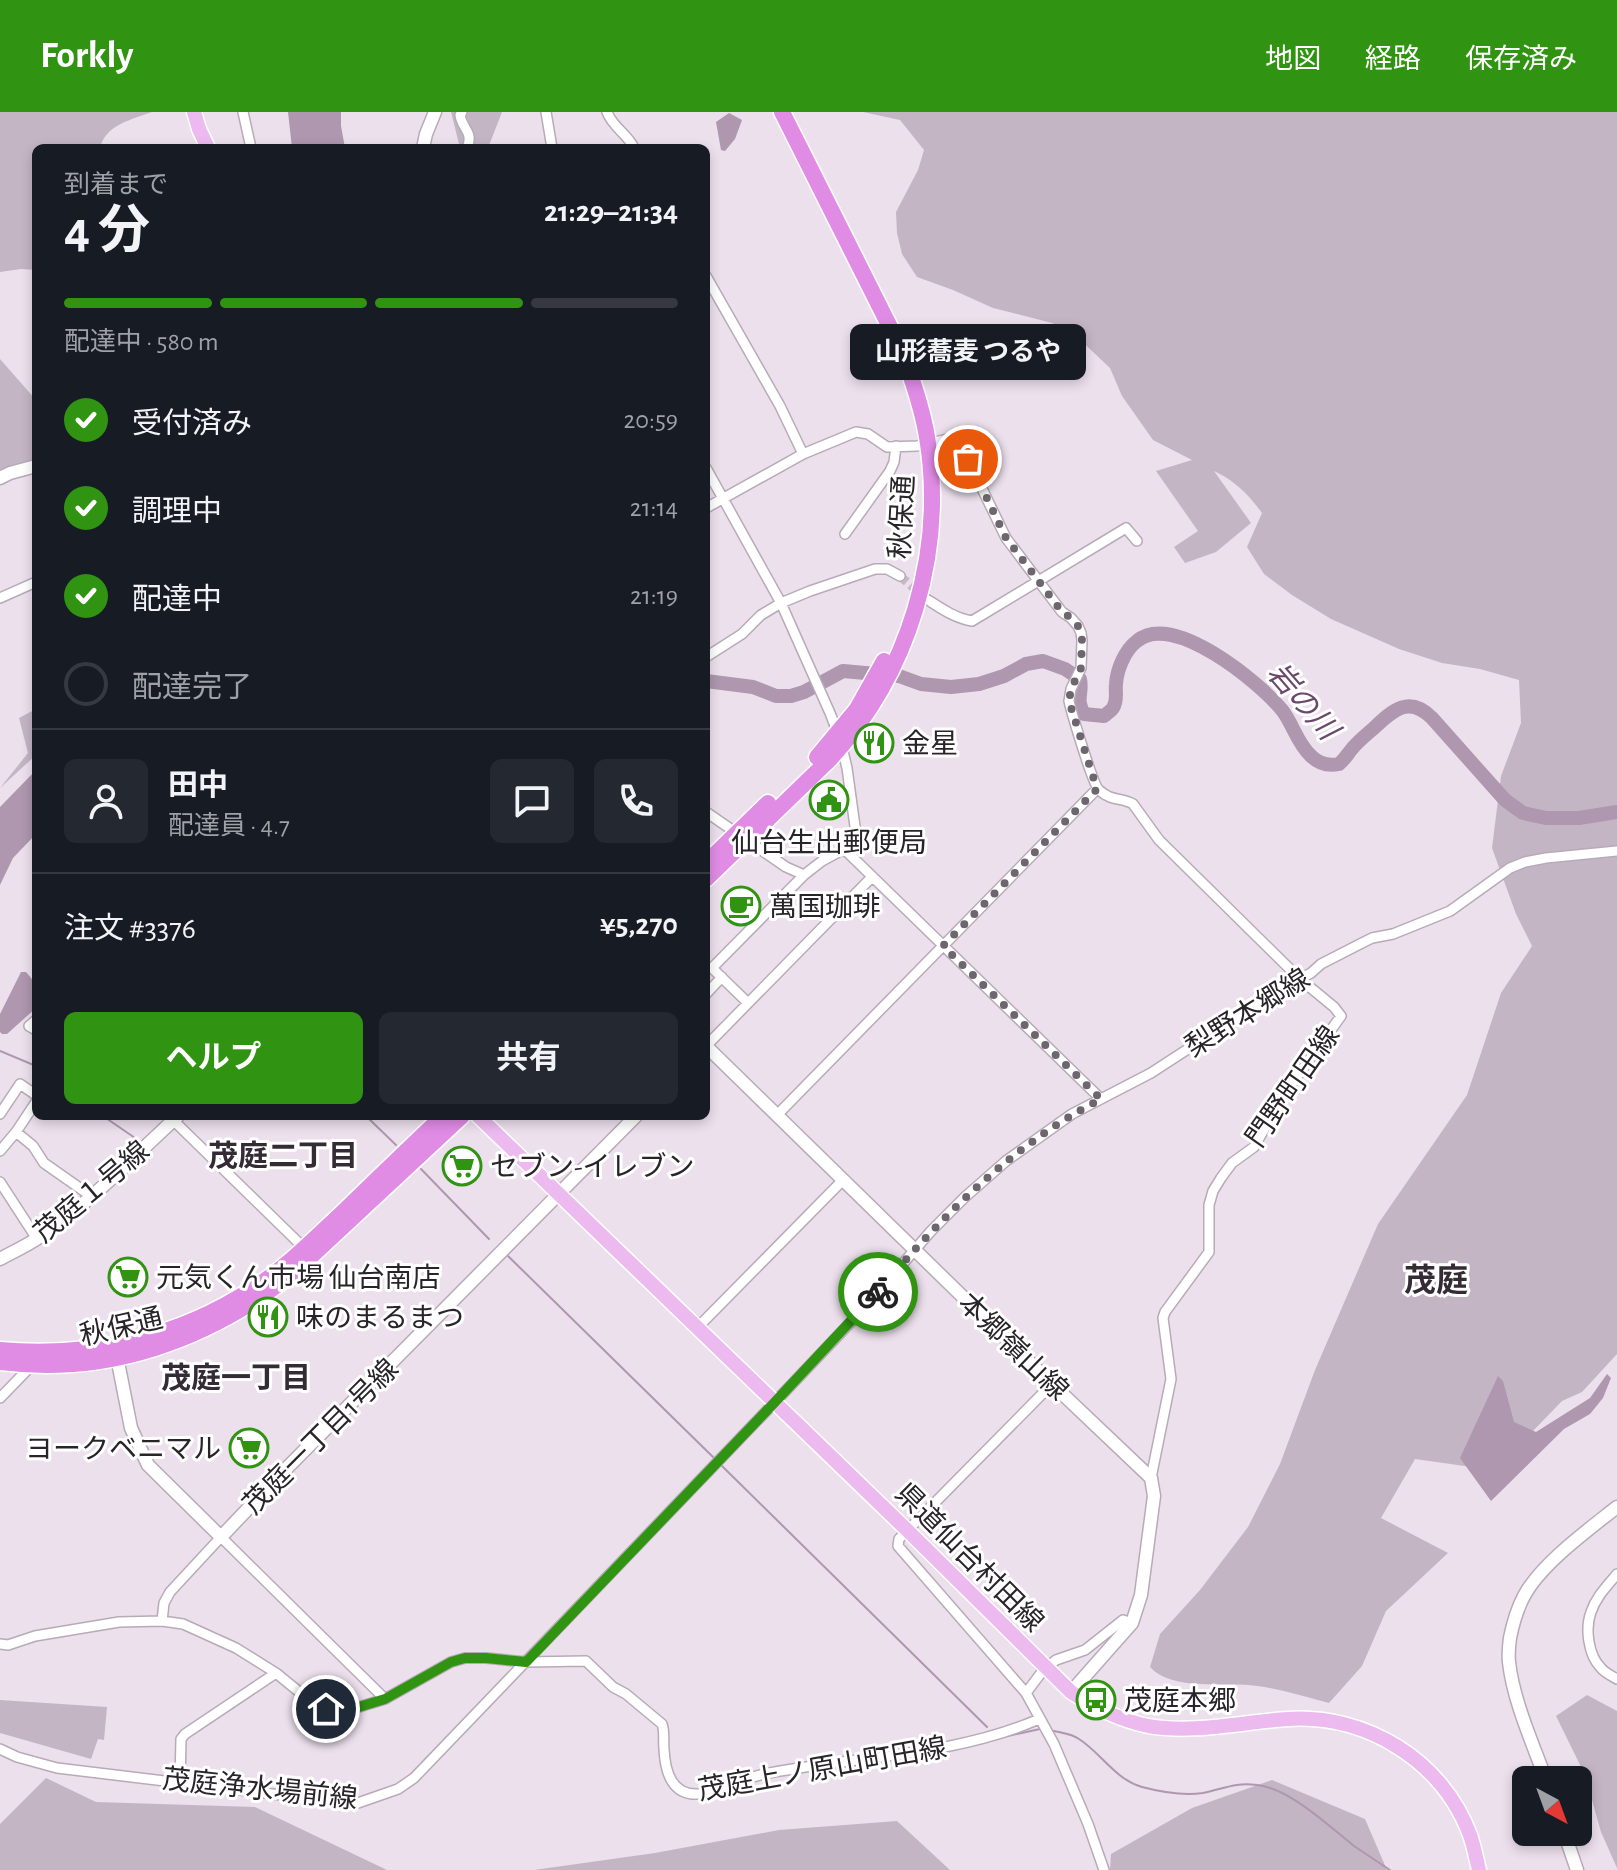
<!DOCTYPE html>
<html lang="ja">
<head>
<meta charset="utf-8">
<style>
	:root { --surface:#171b24; --page:#242831; --text:#f1f3f6; --muted:#9ea1a6; --line:#363941; --accent:#319312 }
	body { margin:0; font-family:"Alegreya Sans","Noto Sans JP",sans-serif; background:var(--page); color:var(--text); height:100vh; display:flex; flex-direction:column; font-size:30px; white-space:nowrap }
	* { box-sizing:border-box; margin:0 }
	p { font-size:26px; color:var(--muted) }
	.icon { flex:none; width:44px; height:44px; fill:none; stroke:currentColor; stroke-width:2; stroke-linecap:round; stroke-linejoin:round }
	.map { position:relative; flex:1; overflow:hidden }
	.sheet { position:absolute; left:32px; top:32px; width:678px; height:976px; display:flex; flex-direction:column; background:var(--surface); border-radius:12px; box-shadow:0 4px 12px #0003 }
	.sheet>* { flex:none }
	.needle { width:52px; rotate:139deg }
	.controls { position:absolute; left:1512px; top:1654px; display:grid; gap:16px }
	.controls a { display:grid; place-items:center; width:80px; height:80px; border-radius:12px; background:var(--surface); box-shadow:0 4px 12px #0003; font-size:40px }
	.pin { position:absolute; display:grid; place-items:center; width:68px; height:68px; color:#fff; margin:-34px; border:4px solid #fff; border-radius:50%; box-shadow:0 2px 8px #0007 }
	.courier { position:absolute; display:grid; place-items:center; width:80px; height:80px; margin:-40px; border:6px solid #319312; border-radius:50%; background:#fff; color:#222; box-shadow:0 2px 10px #0007 }
	.bubble { position:absolute; height:56px; border-radius:12px; background:var(--surface); box-shadow:0 4px 12px #0003; font-size:26px; font-weight:700; line-height:56px; text-align:center }
	.head em { font-style:normal; font-weight:700 }
	.head div { display:flex; flex-direction:column-reverse }
	.head { display:flex; align-items:center; justify-content:space-between; height:136px; padding:0 32px }
	h1 { font-size:52px; font-weight:700; line-height:60px }
	.bar { display:grid; grid-template-columns:repeat(4,1fr); gap:12px 8px; align-content:center; height:96px; padding:0 32px }
	.bar i { height:10px; border-radius:6px; background:var(--line) }
	.bar .selected { background:var(--accent) }
	.bar p { grid-column:span 4 }
	.line { display:flex; align-items:center; gap:20px; padding:0 32px; border-top:2px solid var(--line) }
	.line div { flex:1 }
	.round { display:grid; place-items:center; flex:none; width:84px; height:84px; border-radius:12px; background:var(--page) }
	ol { padding:0 32px; list-style:none }
	li { display:flex; align-items:center; gap:24px; height:88px }
	li p { margin-inline-start:auto }
	li .icon { padding:8px; border-radius:50%; background:var(--accent); color:#fff; stroke-width:4 }
	li:last-child { color:var(--muted) }
	li i { width:44px; height:44px; border:4px solid var(--line); border-radius:50% }
	.primary-button { display:flex; gap:16px; margin-top:auto; padding:16px 32px }
	.primary-button a { flex:1; height:92px; border-radius:12px; background:var(--accent); color:#fff; font-size:32px; font-weight:700; line-height:92px; text-align:center }
	.primary-button a+a { background:var(--page); color:var(--text) }
	header { display:flex; align-items:center; gap:48px; box-sizing:border-box; height:112px; padding:0 40px; background:var(--accent); color:#fff }
	header strong { font-size:38px }
	nav { display:flex; gap:44px; margin-inline-start:auto; font-size:28px }
	.map>svg:first-child { display:block }
</style>
</head>
<body>
<header>
<strong>Forkly</strong>
<nav><a>地図</a><a>経路</a><a>保存済み</a></nav>
</header>
<div class="map">
<svg width="1617" height="1758" viewBox="0 0 1617 1758">
	<rect width="100%" height="100%" fill="#ece0ed"/>
	<path fill="#c4b5c5" d="M0,0H152C133,7 105,13 100,36H36V158L21,157L0,160Z
		M451,0H502L488,36H460Z
		M863,0H1617V1242L1582,1280L1562,1289L1532,1320L1507,1360L1415,1347L1381,1406L1448,1441L1386,1499L1362,1554L1329,1591C1305,1585 1281,1577 1257,1574C1226,1569 1172,1580 1150,1555L1160,1522L1200,1478L1248,1415L1280,1352L1315,1258L1378,1112L1467,983L1501,881L1532,834L1516,802L1492,736L1501,664L1521,611L1519,568L1480,557L1442,551L1399,537L1331,507L1292,483L1264,462L1247,435L1262,401C1249,383 1234,368 1214,359L1251,411L1216,440L1185,451L1174,435L1198,419L1156,359L1192,348L1153,328L1122,284L1110,256L1073,221L1052,211L993,196L953,178L917,165L902,142L897,121L896,100L918,58L924,38L900,8Z
		M0,247L36,288V351L0,363Z
		M36,597V643L0,676L28,641L19,606Z
		M1587,1583L1617,1599V1756L1601,1720L1585,1663L1556,1604Z
		M0,1588L107,1595L104,1628L98,1627L91,1647L0,1621Z
		M46,1666L96,1690L255,1695L387,1758H0V1712Z
		M1272,1668L1365,1707L1387,1758H1110L1111,1742L1192,1696Z
		M897,1709L950,1758H534L655,1741L779,1718Z"/>
	<path fill="#ae97af" d="M288,0H341V14L345,36H292Z
		M729,1L742,8L735,27L725,39L721,38L716,10Z
		M36,658V722L13,746L0,773V695Z
		M21,860H26L36,872V896L7,922H2L0,920V902Z
		M1607,1262L1611,1266L1603,1286L1590,1302L1564,1317L1491,1389L1460,1346L1498,1264L1503,1269L1514,1310L1536,1320L1590,1286Z"/>
	<g fill="none" stroke-linecap="round" stroke-linejoin="round">
		<path stroke="#ae97af" stroke-width="2" d="M0,939L36,954
			M103,1004L138,1028
			M366,1004L396,1033
			M421,1057L489,1127
			M508,1144L713,1345
			M721,1353L987,1615
			M1050,1618C1060,1621 1071,1621 1079,1627C1101,1641 1116,1668 1142,1675C1161,1680 1183,1684 1203,1681C1224,1677 1234,1670 1257,1673C1289,1676 1329,1714 1354,1734C1366,1742 1378,1750 1390,1758
			M999,1626L1040,1617"/>
		<path stroke="#ae97af" stroke-width="14" d="M706,569L753,575L776,584H791L804,580L843,559L899,564L921,572L951,575L979,572L1004,564L1026,552L1043,549L1065,557L1080,567C1083,583 1075,586 1084,602L1104,604C1105,603 1113,597 1113,596C1118,588 1115,580 1116,572C1117,557 1125,538 1137,529C1173,499 1259,570 1282,598C1293,612 1297,631 1311,644C1319,652 1329,654 1339,652C1344,648 1347,643 1351,638C1358,629 1366,623 1374,616C1393,598 1409,583 1432,606L1505,688L1523,701L1546,706H1579L1617,700"/>
		<path stroke="#c5bac6" stroke-width="9" stroke-dasharray="9 4.5" stroke-linecap="butt" d="M900,464L922,483"/>
		<g stroke="#b7abb8" stroke-width="12">
			<path id="street" d="M243,0L251,36
				M462,0L460,3C462,17 474,20 467,36
				M546,0L552,36
				M607,0C613,16 627,21 634,36
				M706,164L780,294L803,342L856,320L868,322L887,335L917,334L957,325L1006,426L1062,500L1071,506L1078,514L1081,521L1082,528L1081,556L1071,577L1069,589C1072,602 1093,673 1099,678C1112,690 1121,685 1133,692L1159,728L1300,867L1334,895L1341,904L1283,984L1254,1035L1232,1051L1221,1066L1213,1079L1209,1093V1140L1165,1200L1163,1206L1171,1267L1151,1366
				M706,356L781,491L830,601L840,627L847,656L857,729L844,737
				M706,396L803,342
				M845,422L890,359L894,350L896,334
				M0,486L36,470
				M928,488C942,497 955,506 972,509L1126,416L1137,429
				M706,545L742,522L761,503L781,491L810,479L875,457H887L900,464
				M706,700L786,755L804,763L822,749L844,737L1101,987
				M706,882L722,865
				M748,891L712,856L804,763
				M36,908L29,914L36,918
				M706,934L871,766
				M0,1002L20,972L36,983
				M777,1003L1097,677
				M173,1008L304,1136
				M16,1020L33,1034L44,1051L91,1084
				M0,1039L16,1020L36,990
				M0,1070L37,1127
				M697,1216L843,1068
				M0,1286L32,1253
				M1617,1462C1607,1474 1596,1485 1591,1500C1585,1516 1588,1543 1601,1556C1605,1561 1612,1564 1617,1567
				M162,1509L164,1491L170,1480L221,1425L385,1587
				M0,1532L8,1533L35,1524L119,1510L162,1509L183,1512L236,1536L276,1561L303,1583L336,1602L385,1587L451,1550L465,1546H486L526,1550L586,1549L613,1575L626,1582L662,1612C665,1620 663,1628 664,1637C665,1660 672,1684 699,1682C722,1675 745,1666 769,1661C858,1644 955,1644 1039,1607
				M1051,1552L1056,1548L1085,1538L1123,1508L1132,1511
				M1044,1557L1026,1581L1054,1632L1088,1712L1104,1758
				M1026,1581L898,1434L899,1427L1052,1272
				M0,1637L17,1645L57,1656L355,1692L398,1677L414,1666L774,1291L868,1192L931,1119L965,1085L1006,1049L1072,1002L1151,961L1277,879L1311,861L1321,852L1362,831L1372,826L1393,822L1450,799L1510,756L1525,750L1546,746L1617,739
				M180,1669L181,1627L185,1622L276,1561"/>
		</g>
		<g stroke="#b7abb8" stroke-width="15">
			<path id="secondary" d="M423,36L426,22L435,0
				M0,366L10,361L36,354
				M706,934L1052,1272L1151,1366L1154,1384L1141,1483L1132,1511L1071,1580
				M0,1147C13,1140 26,1134 38,1126C89,1092 132,1046 178,1004
				M116,1240L131,1316L148,1353L221,1425L280,1363L636,1004
				M1546,1668C1533,1632 1513,1588 1509,1550C1508,1542 1509,1534 1510,1526C1513,1511 1517,1497 1524,1484C1541,1452 1588,1418 1617,1395
				M1564,1720L1577,1758"/>
		</g>
		<g stroke="#fff" stroke-width="17">
			<path id="primary" d="M194,0L199,17L208,36
				M478,1004L907,1418L1071,1580C1095,1596 1120,1608 1148,1614C1194,1622 1242,1610 1288,1607C1366,1602 1442,1648 1470,1723C1474,1734 1476,1746 1479,1758"/>
		</g>
		<g stroke="#fff" stroke-width="19">
			<path id="highway" d="M817,645L857,597L884,549
				M706,751L768,691
				M706,767L830,647C909,562 946,440 927,325C922,295 912,266 901,237L782,0
				M0,1238C90,1246 178,1226 254,1176C287,1155 314,1127 342,1101C376,1068 409,1036 443,1004
				M0,1250C107,1264 208,1228 292,1162L462,1004"/>
		</g>
		<use href="#street" stroke="#fff" stroke-width="9"/>
		<use href="#secondary" stroke="#fff" stroke-width="12"/>
		<use href="#primary" stroke="#ecbaef" stroke-width="14"/>
		<use href="#highway" stroke="#e08ce5" stroke-width="16"/>
	</g>
	<g fill="none" stroke-linecap="round" stroke-linejoin="round">
		<path stroke="#6d666e" stroke-width="8" stroke-dasharray="0 14.4" d="M878,1180C942,1104 1012,1033 1101,987L943,834L1097,677L1069,589L1071,577L1081,556L1082,528L1078,514L1071,506L1062,500L1006,426L968,347"/>
		<path stroke="#319312" stroke-width="10" d="M326,1597L336,1602L385,1587L451,1550L465,1546H486L526,1550L774,1291L878,1180"/>
	</g>
	<defs>
		<g id="restaurant-ring" transform="scale(2)"><circle r="9.5" fill="#fff" stroke="#319312" stroke-width="1.5"/><path d="M-5-6h1v4h1v-4h1v4h1v-4h1v5L-1.5 .5V6h-2V.5L-5-1ZM5-6V6H3V1.5H1.5Q1.5-4 5-6Z" fill="#319312"/></g>
		<g id="civic-ring" transform="scale(2)"><circle r="9.5" fill="#fff" stroke="#319312" stroke-width="1.5"/><path d="M-.6-6.5H3V-4.5H.6V-3L4-1V1h2V6H-6V1h2V-1L-.6-3ZM-1.2 2.5V6h2.4V2.5Z" fill="#319312"/></g>
		<g id="cafe-ring" transform="scale(2)"><circle r="9.5" fill="#fff" stroke="#319312" stroke-width="1.5"/><path d="M-5.5-4.5H6V0H3Q3 3.5 0 3.5H-2.5Q-5.5 3.5-5.5 0ZM3-3.2v2h1.7v-2ZM-6 4.5H4V6H-6Z" fill="#319312"/></g>
		<g id="supermarket-ring" transform="scale(2)"><circle r="9.5" fill="#fff" stroke="#319312" stroke-width="1.5"/><path d="M-6-5.5h2.5l.6 2H6L4.5 2H-2.5L-4.4-4H-6ZM-1.5 3.2a1.3 1.3 0 1 0 .1 0ZM3 3.2a1.3 1.3 0 1 0 .1 0Z" fill="#319312"/></g>
		<g id="bus-ring" transform="scale(2)"><circle r="9.5" fill="#fff" stroke="#319312" stroke-width="1.5"/><path d="M-5-6H5V4H4V6H2V4H-2V6H-4V4H-5ZM-3.5-4V0h7V-4ZM-3.5 1.2v1.5H-2V1.2ZM2 1.2v1.5H3.5V1.2Z" fill="#319312"/></g>
	</defs>
	<g fill-rule="evenodd">
		<use href="#restaurant-ring" x="874" y="631"/>
		<use href="#civic-ring" x="829" y="688"/>
		<use href="#cafe-ring" x="741" y="794"/>
		<use href="#supermarket-ring" x="462" y="1054"/>
		<use href="#supermarket-ring" x="128" y="1165"/>
		<use href="#restaurant-ring" x="268" y="1205"/>
		<use href="#supermarket-ring" x="249" y="1336"/>
		<use href="#bus-ring" x="1096" y="1588"/>
	</g>
	<g text-anchor="middle" stroke-width="6" stroke-linejoin="round" paint-order="stroke">
		<g font-size="28" fill="#282429" stroke="#fff">
			<text transform="translate(901 405) rotate(-87)" y="10">秋保通</text>
			<text transform="translate(1247 900) rotate(-32)" y="10">梨野本郷線</text>
			<text transform="translate(1292 974) rotate(-55)" y="10">門野町田線</text>
			<text transform="translate(91 1079) rotate(-40)" y="10">茂庭１号線</text>
			<text transform="translate(121 1214) rotate(-13)" y="10">秋保通</text>
			<text transform="translate(1014 1234) rotate(44)" y="10">本郷嶺山線</text>
			<text transform="translate(320 1324) rotate(-45)" y="10">茂庭一丁目1号線</text>
			<text transform="translate(970 1445) rotate(45)" y="10">県道仙台村田線</text>
			<text transform="translate(822 1656) rotate(-10)" y="10">茂庭上ノ原山町田線</text>
			<text transform="translate(260 1676) rotate(6)" y="10">茂庭浄水場前線</text>
		</g>
		<g font-size="28" fill="#282429" stroke="#fff" text-anchor="start">
			<text x="902" y="641">金星</text>
			<text x="829" y="740" text-anchor="middle">仙台生出郵便局</text>
			<text x="769" y="804">萬国珈琲</text>
			<text x="490" y="1064">セブン-イレブン</text>
			<text x="156" y="1175">元気くん市場 仙台南店</text>
			<text x="296" y="1215">味のまるまつ</text>
			<text x="221" y="1346" text-anchor="end">ヨークベニマル</text>
			<text x="1124" y="1598">茂庭本郷</text>
		</g>
		<g font-size="30" font-style="italic" fill="#6a476c" stroke="#fff">
			<text transform="translate(1303 589) rotate(49)" y="10">岩の川</text>
		</g>
		<g font-size="30" font-weight="bold" fill="#342b35" stroke="#fff">
			<text x="283" y="1054">茂庭二丁目</text>
			<text x="236" y="1276">茂庭一丁目</text>
		</g>
		<g font-size="32" font-weight="bold" fill="#342b35" stroke="#fff">
			<text x="1436" y="1179">茂庭</text>
		</g>
	</g>
</svg>
<div class="controls">
<a><svg class="needle" viewBox="-14 -14 28 28"><path d="M0-13l5 13h-10z" fill="#e53935"/><path d="M0 13l5-13h-10z" fill="#9ea1a6"/></svg></a>
</div>
<div class="pin" style="left:968px;top:347px;background:#ea580c"><svg class="icon" aria-label="bag" viewBox="0 0 24 24"><path d="M5 8h14l-1 12H6zM9 8a3 3 0 0 1 6 0"/></svg></div>
<div class="pin" style="left:326px;top:1597px;background:#1f2937"><svg class="icon" aria-label="home" viewBox="0 0 24 24"><path d="M3 11l9-7 9 7M6 9v11h12V9"/></svg></div>
<div class="courier" style="left:878px;top:1180px"><svg class="icon" aria-label="bike" viewBox="0 0 24 24"><circle cx="6" cy="16" r="4"/><circle cx="18" cy="16" r="4"/><path d="M6 16l4-8h5l3 8M10 8l3 8H6M13 5h3"/></svg></div>
<div class="bubble" style="left:850px;top:212px;width:236px">山形蕎麦 つるや</div>
<section class="sheet">
<div class="head"><div><h1>4 分</h1><p>到着まで</p></div><em>21:29–21:34</em></div>
<div class="bar"><i class="selected"></i><i class="selected"></i><i class="selected"></i><i></i><p>配達中 · 580 m</p></div>
<ol>
<li><svg class="icon" aria-label="check" viewBox="0 0 24 24"><path d="M5 12l5 5 9-10"/></svg>受付済み<p>20:59</p></li>
<li><svg class="icon" aria-label="check" viewBox="0 0 24 24"><path d="M5 12l5 5 9-10"/></svg>調理中<p>21:14</p></li>
<li><svg class="icon" aria-label="check" viewBox="0 0 24 24"><path d="M5 12l5 5 9-10"/></svg>配達中<p>21:19</p></li>
<li><i></i>配達完了</li>
</ol>
<div class="line" style="height:144px"><a class="round"><svg class="icon" aria-label="person" viewBox="0 0 24 24"><circle cx="12" cy="8" r="4"/><path d="M4 21q1-7 8-7t8 7"/></svg></a><div><b>田中</b><p>配達員 · 4.7</p></div><a class="round"><svg class="icon" aria-label="chat" viewBox="0 0 24 24"><path d="M4 5h16v11H9l-5 4z"/></svg></a><a class="round"><svg class="icon" aria-label="phone" viewBox="0 0 24 24"><path d="M5 4h4l2 5-3 2q2 4 5 5l2-3 5 2v4C11 20 4 13 5 4z"/></svg></a></div>
<div class="line" style="height:104px"><div>注文 #3376</div><b>¥5,270</b></div>
<div class="primary-button"><a>ヘルプ</a><a>共有</a></div>
</section>
</div>
</body>
</html>
